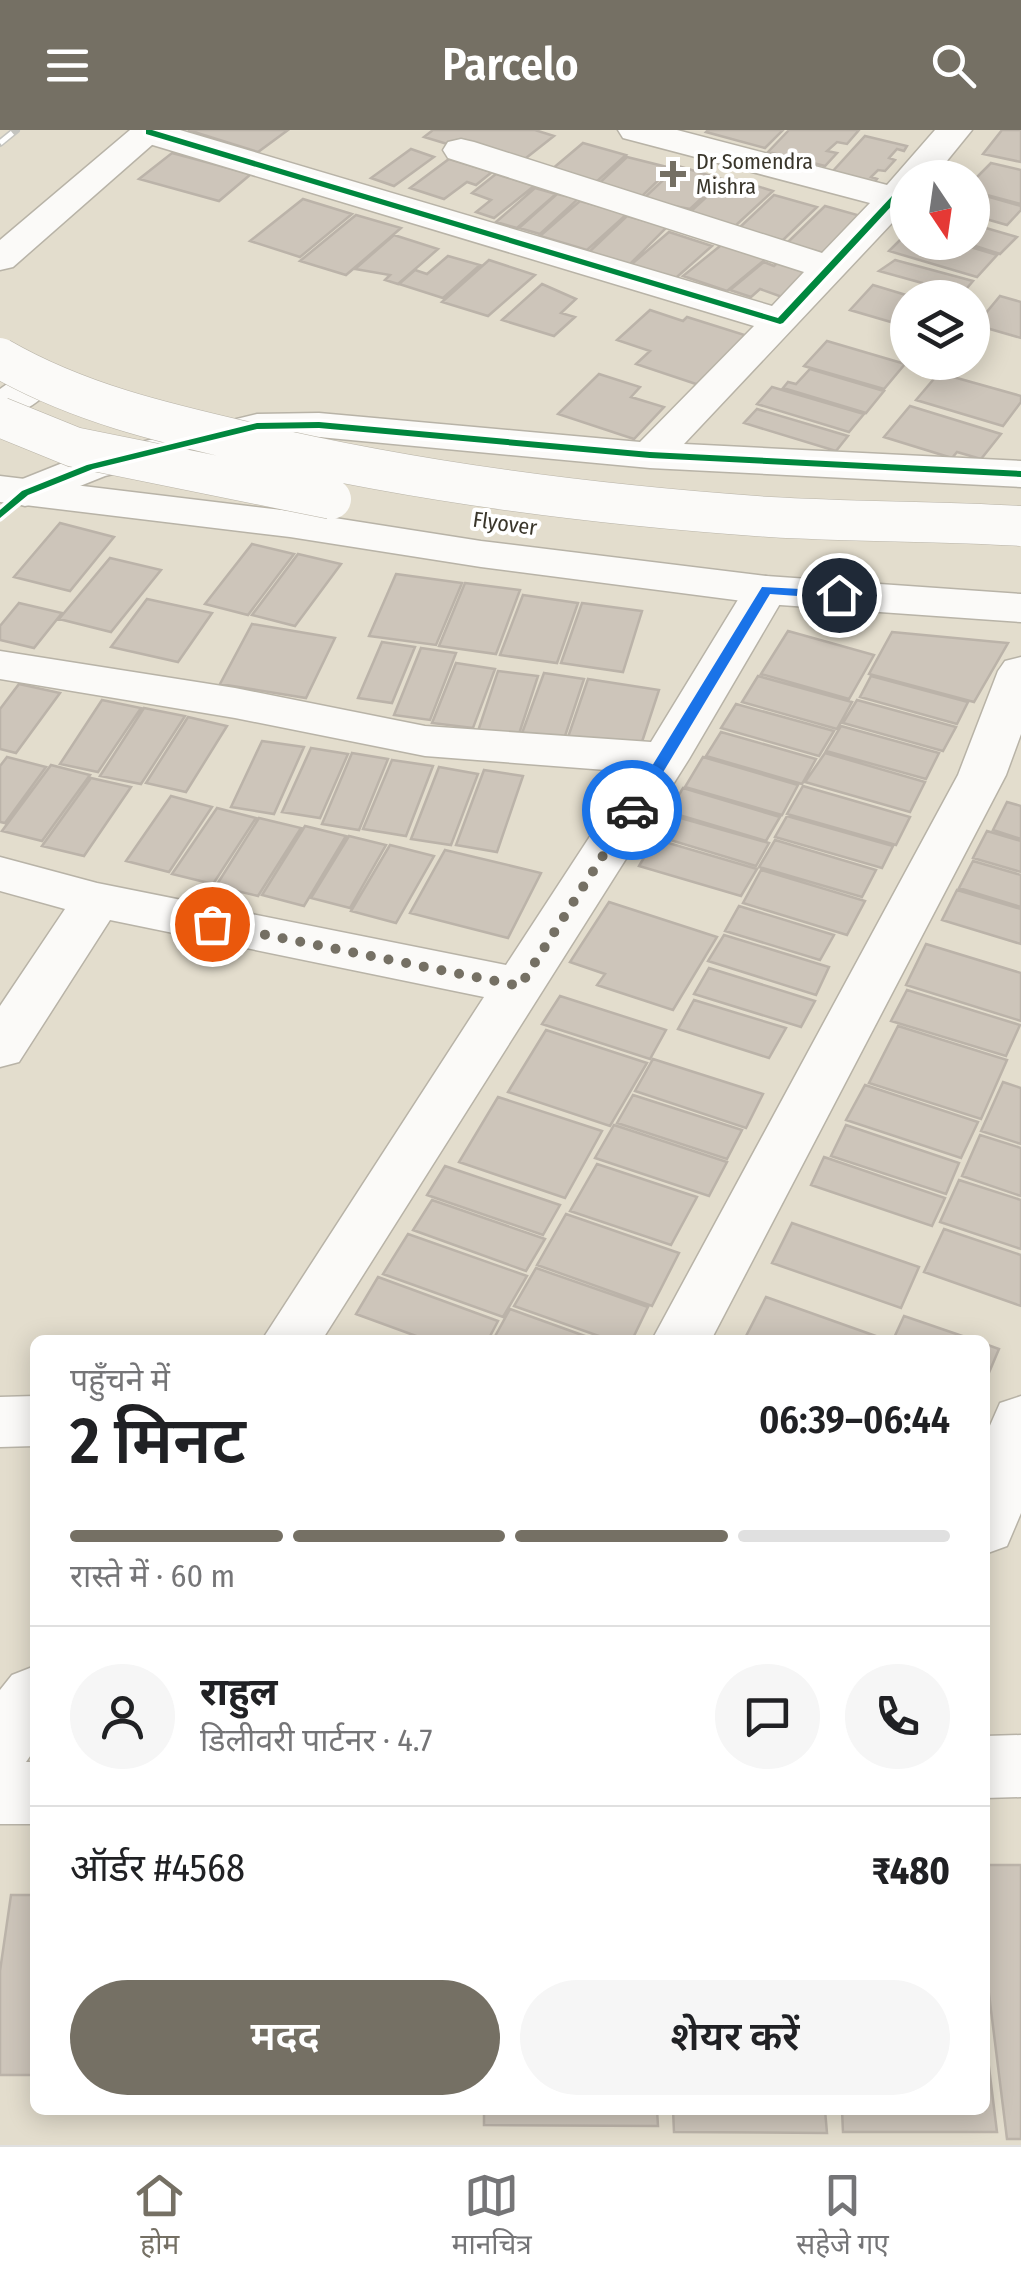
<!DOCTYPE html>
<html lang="hi">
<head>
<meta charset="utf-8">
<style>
	:root { --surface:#fff; --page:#f6f6f6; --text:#202124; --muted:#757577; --line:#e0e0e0; --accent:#757064 }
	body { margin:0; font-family:"Fira Sans Condensed","Noto Sans Devanagari",sans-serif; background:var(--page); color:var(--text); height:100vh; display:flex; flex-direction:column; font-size:38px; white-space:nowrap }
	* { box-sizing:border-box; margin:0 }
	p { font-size:32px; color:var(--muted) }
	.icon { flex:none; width:55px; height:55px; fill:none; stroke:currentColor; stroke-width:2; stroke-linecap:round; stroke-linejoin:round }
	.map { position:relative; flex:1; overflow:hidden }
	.sheet { position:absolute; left:30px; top:1205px; width:960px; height:780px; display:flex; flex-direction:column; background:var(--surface); border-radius:15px; box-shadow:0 5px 25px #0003 }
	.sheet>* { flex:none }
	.needle { width:65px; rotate:167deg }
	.buttons { position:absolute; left:890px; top:30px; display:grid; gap:20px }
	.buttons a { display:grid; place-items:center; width:100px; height:100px; border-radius:50%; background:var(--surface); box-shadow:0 5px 25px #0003; font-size:50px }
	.pin { position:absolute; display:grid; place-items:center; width:85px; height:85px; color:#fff; margin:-42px; border:5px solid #fff; border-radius:50%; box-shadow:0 2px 10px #0007 }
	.courier { position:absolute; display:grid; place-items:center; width:100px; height:100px; margin:-50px; border:8px solid #1a73e8; border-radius:50%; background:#fff; color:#222; box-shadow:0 2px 12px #0007 }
	.head em { font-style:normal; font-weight:600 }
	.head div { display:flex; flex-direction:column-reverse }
	.head { display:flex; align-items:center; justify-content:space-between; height:170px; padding:0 40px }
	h1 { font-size:65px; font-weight:600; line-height:75px }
	.bar { display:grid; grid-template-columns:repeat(4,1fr); gap:15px 10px; align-content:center; height:120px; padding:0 40px }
	.bar i { height:12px; border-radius:8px; background:var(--line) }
	.bar .active { background:var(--accent) }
	.bar p { grid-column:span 4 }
	.line { display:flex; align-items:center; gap:25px; padding:0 40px; border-top:2px solid var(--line) }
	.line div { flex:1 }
	.round { display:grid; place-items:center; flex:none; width:105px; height:105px; border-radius:52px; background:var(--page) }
	.primary-button { display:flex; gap:20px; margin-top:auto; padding:20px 40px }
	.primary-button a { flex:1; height:115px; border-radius:60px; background:var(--accent); color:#fff; font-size:40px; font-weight:600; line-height:115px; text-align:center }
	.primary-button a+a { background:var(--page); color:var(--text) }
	header { display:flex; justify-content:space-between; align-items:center; height:130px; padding:0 40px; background:var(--accent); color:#fff; font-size:45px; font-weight:600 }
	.tab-bar { display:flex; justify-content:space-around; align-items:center; height:140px; border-top:2px solid var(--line); background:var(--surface); font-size:28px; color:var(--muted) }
	.tab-bar a { display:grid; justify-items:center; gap:5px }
	.tab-bar .active { color:var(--accent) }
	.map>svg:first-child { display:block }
</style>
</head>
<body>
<header><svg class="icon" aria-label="menu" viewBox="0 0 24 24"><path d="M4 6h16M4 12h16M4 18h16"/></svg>Parcelo<svg class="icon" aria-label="search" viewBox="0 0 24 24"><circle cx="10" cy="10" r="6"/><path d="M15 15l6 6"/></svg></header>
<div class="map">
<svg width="1021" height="2015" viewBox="0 0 1021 2015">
	<rect width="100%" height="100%" fill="#e3ddcd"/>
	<path fill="#cdc5ba" stroke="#bbb3a9" stroke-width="2.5" d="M188,0H288L258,22Z
		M433,0H535L554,6L517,35L424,7Z
		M708,0H783L765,18L706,2Z
		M789,0H859L847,14L837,12L827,21L837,23L825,36L768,22Z
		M1002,0H1021V32L983,24Z
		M865,6L907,16L904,21L897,19L889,28L895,30L885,41L878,40L871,47L877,49L874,53L832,42Z
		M583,13L626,25L595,53L551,40Z
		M411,19L434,27L394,56L371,48Z
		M172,23L251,44L219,71L139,49Z
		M627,27L671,38L637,71L593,59Z
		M449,29L492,42L476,55L467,52L444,69L410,58Z
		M991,33L1021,40V74L972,61V52Z
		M678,36L722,49L690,79L642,70Z
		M496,44L534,56L494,88L476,82L491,70L472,63Z
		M728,47L773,61L734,97L688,84Z
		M535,58L556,64L517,98L496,92Z
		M972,62L1021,76V80L1007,95L972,85Z
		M557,64L578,69L540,104L519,98Z
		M774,65L817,77L782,111L739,98Z
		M303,69L352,84L300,127L250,111Z
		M580,71L627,84L587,120L540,106Z
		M825,76L861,86L823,123L787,113Z
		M356,85L401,98L346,145L300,131Z
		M627,86L667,97L627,137L586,125Z
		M972,94L1017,107L1000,124L963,112H972Z
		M669,102L712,116L670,153L626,139Z
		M908,102V112H954L997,125L977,147L889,121Z
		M394,105L438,119L398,154L385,150L390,145L355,139Z
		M725,112L768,127L727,161L683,146Z
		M786,125L821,137L785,168L760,159L751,167L730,160L764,132L774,136Z
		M448,126L480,135L443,168L399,154L415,140L427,144Z
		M489,130L535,145L488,186L442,172Z
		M895,130L973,151L962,164L879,141Z
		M542,154L576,169L561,183L575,187L554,206L502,190Z
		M873,155L916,168H908V197L850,180Z
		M1000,166L1021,172V208L976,195Z
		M650,180L683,191L687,187L751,207L702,256L636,234L650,221L617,210Z
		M827,211L905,234L884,259L804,236Z
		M810,239L884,261L866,283L783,258L788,252L796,254Z
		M939,243L1021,266V272L1003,296L916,270Z
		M599,244L640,257L631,267L664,277L634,309L558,284Z
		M772,257L864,284L849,302L757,274Z
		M910,276L1001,304L981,329L957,322L952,328L884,307Z
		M757,279L848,306L836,321L744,293Z
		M60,393L114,407L70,461L14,447Z
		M252,414L294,424L248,485L205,474Z
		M298,424L341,434L295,496L252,485Z
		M110,428L161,440L111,502L59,489Z
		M396,444L462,453L436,515L369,506Z
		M465,453L520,460L496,524L439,516Z
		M523,465L578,473L557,533L500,525Z
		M147,469L212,483L178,532L111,517Z
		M19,473L62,483L34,518L0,510V496Z
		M582,473L642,481L623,542L561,533Z
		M252,494L335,508L306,568L220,554Z
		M788,501L874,525L849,569L761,544Z
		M892,502L1008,513L974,572L869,544Z
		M382,512L415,517L392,573L358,568Z
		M421,518L456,523L430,590L394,585Z
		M456,533L495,539L473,598L432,593Z
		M498,541L538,546L518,607L478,601Z
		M544,543L584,549L563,612L521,606Z
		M758,546L852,572L837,599L742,572Z
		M871,546L968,572L957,594L860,567Z
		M588,549L659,560L638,624L566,613Z
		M19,554L60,563L16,623L0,619V579Z
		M102,570L141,578L98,642L60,634Z
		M857,570L956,597L943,621L843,593Z
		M736,574L834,601L819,626L721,598Z
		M144,578L185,586L141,654L100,646Z
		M188,587L227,596L186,662L146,653Z
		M841,596L939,623L926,649L826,621Z
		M721,602L816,629L802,654L706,626Z
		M262,611L304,617L274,684L231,677Z
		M311,618L348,624L320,688L282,682Z
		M352,623L388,629L359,700L322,694Z
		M825,623L925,652L910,682L805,652Z
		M7,627L46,637L5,693L0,692V636Z
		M703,627L798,655L782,685L685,657Z
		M392,630L433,636L406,706L363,699Z
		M51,635L90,645L42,711L2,701Z
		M439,637L478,644L451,715L411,709Z
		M484,640L523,646L497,722L456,715Z
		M91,648L131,657L84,726L42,716Z
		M803,656L910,687L896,715L787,684Z
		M683,658L780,687L766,711L669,682Z
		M171,666L212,677L169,742L126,731Z
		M1007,672L1021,676V709L993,700Z
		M217,678L256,688L213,754L172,744Z
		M670,685L769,713L756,736L657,706Z
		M787,686L893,716L882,738L775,707Z
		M259,688L301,698L258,766L216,756Z
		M305,696L346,706L304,776L262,765Z
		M987,701L1021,711V742L973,728Z
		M349,706L386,715L350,778L311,768Z
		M655,709L757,739L741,766L639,736Z
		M775,710L876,740L862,767L759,737Z
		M390,715L434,726L396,793L351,781Z
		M445,720L541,743L508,808L410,783Z
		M973,731L1021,745V777L959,758Z
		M761,740L865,771L847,805L743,773Z
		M957,760L1021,779V814L942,790Z
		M609,772L717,807L673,880L597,855L605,844L570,832Z
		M739,776L834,805L820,830L725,801Z
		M724,805L829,837L816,865L708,831Z
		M926,814L1021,843V891L906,855Z
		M709,838L815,871L801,897L694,864Z
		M907,860L1020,895L1006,926L891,891Z
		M560,866L666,900L650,929L542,894Z
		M694,870L786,898L769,928L678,899Z
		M898,896L1007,930L981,989L869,953Z
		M546,900L647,933L610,996L508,962Z
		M653,929L763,964L746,998L635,961Z
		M1003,952L1021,958V1014L981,1001Z
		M865,955L978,992L961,1028L846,990Z
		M633,965L742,1000L727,1029L617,993Z
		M498,967L602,1001L565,1068L459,1032Z
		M614,995L727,1032L709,1066L595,1028Z
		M846,995L959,1033L946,1064L831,1026Z
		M980,1005L1021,1018V1066L962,1046Z
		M824,1027L945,1068L932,1096L811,1055Z
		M597,1034L697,1067L671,1115L570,1081Z
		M445,1036L560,1075L543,1105L427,1065Z
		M959,1050L1021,1070V1119L940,1092Z
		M432,1070L545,1109L526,1141L413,1100Z
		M566,1084L679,1123L652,1176L537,1135Z
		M792,1093L919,1137L901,1178L772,1133Z
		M944,1099L1021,1125V1176L924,1142Z
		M408,1104L527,1146L503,1187L383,1144Z
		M536,1138L648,1177L632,1210H610L514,1176Z
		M378,1147L498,1191L488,1210H427L356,1184Z
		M766,1167L887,1210H744Z
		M510,1179L596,1210H493Z
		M904,1186L974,1210H893Z
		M985,1214L999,1219L985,1252Z
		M985,1735H1021V2009H1007L985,1832Z
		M11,1765H35V1945H0V1841Z
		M985,1905L997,2002H843L842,1980H985Z
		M331,1980H465V1983Z
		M484,1980H657L658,1996L484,1995Z
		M673,1980H825L827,2003L674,2002Z"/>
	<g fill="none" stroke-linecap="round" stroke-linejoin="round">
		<g stroke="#b8b3a7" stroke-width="3">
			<path id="minor" d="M133,0H180L772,176L804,142L448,28L443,20L448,12L461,9L474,12L822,123L870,73L623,8L618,0H677L887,55L935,0H972L933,48H908V76L684,314L1021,331V357L650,338L319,307L257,308L105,346L40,372L25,376L10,372L4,363L10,354L75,328L257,284L319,283L640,312L754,196L136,10Z
				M766,446L782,450L788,460L689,629L322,1210H262L484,867L110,790L19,932L0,937V876L65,779L0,761V727L97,753L506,835L632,642L425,626L235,588L0,549V521L235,558L425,596L651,612L750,450Z
				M1021,527V604L1006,645L711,1210H652L958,645L998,541L1005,531Z
				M35,1266V1316L0,1317V1267Z
				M1021,1266V1383L1007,1416L985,1424V1307L1000,1273Z
				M35,1536V1619L26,1632H35V1694H0V1560L12,1545Z
				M1021,1605V1667L985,1668V1606Z"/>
		</g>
		<g stroke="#b8b3a7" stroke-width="3">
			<path id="tertiary" d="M130,0H169L13,137L0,140V110Z
				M0,346L290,381L481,411L766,446L1021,464V492L766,474L481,437L290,407L0,372Z"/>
		</g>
		<g stroke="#b8b3a7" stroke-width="3">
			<path id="secondary" d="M38,239L52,242L58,251C46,269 21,284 0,289V259L24,242Z"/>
		</g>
		<use href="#minor" fill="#fbfaf8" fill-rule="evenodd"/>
		<use href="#tertiary" fill="#fbfaf8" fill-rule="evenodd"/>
		<use href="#secondary" fill="#fbfaf8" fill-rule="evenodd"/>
		<g stroke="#c4c4bf" stroke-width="8">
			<path id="rail" d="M0,13L16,0"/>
		</g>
		<use href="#rail" stroke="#fff" stroke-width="5" stroke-dasharray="16" stroke-linecap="butt"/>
		<g stroke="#b8b3a7" stroke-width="41" stroke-linecap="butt">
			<path id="secondary-bridge" d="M0,228C78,273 164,293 251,313C421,353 596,375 770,387C854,392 937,391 1021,396
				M0,287L74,317L331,369"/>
		</g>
		<use href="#secondary-bridge" stroke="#fbfaf8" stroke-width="40"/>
		<g stroke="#fff" stroke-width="7">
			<path id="cycleway" d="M146,0H152L778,188L892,66L899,68L783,193L780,194L146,4Z
				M319,292L650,322L1021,341V347L650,328L319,298L257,299L93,339L28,365L0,388V380L22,361L87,335L257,293Z"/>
		</g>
		<use href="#cycleway" fill="#00873e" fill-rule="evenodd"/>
	</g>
	<path fill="#1a73e8" d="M762,457L839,461L846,465L839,469L770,464L638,684H627L625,680Z"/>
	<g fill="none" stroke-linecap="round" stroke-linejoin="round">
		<path stroke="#757064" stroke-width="10" stroke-dasharray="0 18" d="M212,794L520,856L632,680"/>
	</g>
	<path fill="#757064" stroke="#fff" stroke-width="4" d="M668 29h10v10h10v10h-10v10h-10v-10h-10v-10h10z"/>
	<g text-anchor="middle" stroke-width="8" stroke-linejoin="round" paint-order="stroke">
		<g font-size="22" fill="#3a362b" stroke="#fff" text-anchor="start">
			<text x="696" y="39">Dr Somendra<tspan x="696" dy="25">Mishra</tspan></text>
		</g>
		<g font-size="22" fill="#3a362b" stroke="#fff">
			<text transform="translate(505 393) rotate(8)" y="8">Flyover</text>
		</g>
	</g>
</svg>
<div class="buttons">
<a><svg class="needle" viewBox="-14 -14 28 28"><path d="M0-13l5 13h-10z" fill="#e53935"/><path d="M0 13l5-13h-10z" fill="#757577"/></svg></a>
<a><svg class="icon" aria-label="layers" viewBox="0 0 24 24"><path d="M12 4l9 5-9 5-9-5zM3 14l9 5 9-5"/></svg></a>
</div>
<div class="pin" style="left:212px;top:794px;background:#ea580c"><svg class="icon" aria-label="bag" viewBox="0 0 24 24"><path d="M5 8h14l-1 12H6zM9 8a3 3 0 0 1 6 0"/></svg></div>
<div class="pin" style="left:839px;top:465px;background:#1f2937"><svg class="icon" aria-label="home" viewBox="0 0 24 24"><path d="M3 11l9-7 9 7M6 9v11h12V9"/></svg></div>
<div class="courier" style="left:632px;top:680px"><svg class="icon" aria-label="car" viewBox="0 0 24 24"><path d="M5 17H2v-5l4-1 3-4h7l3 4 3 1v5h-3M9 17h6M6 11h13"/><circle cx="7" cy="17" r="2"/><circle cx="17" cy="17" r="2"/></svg></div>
<section class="sheet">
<div class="head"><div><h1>2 मिनट</h1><p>पहुँचने में</p></div><em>06:39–06:44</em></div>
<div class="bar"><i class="active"></i><i class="active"></i><i class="active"></i><i></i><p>रास्ते में · 60 m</p></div>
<div class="line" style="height:180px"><a class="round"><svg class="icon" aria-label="person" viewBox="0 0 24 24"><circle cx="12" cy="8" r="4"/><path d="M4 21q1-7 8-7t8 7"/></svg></a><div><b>राहुल</b><p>डिलीवरी पार्टनर · 4.7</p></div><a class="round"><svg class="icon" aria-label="chat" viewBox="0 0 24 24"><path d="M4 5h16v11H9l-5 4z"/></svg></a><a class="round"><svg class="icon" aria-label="phone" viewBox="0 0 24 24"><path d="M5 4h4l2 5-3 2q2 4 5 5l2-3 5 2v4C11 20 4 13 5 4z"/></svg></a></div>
<div class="line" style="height:130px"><div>ऑर्डर #4568</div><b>₹480</b></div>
<div class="primary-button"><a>मदद</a><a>शेयर करें</a></div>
</section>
</div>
<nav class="tab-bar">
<a class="active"><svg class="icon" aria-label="home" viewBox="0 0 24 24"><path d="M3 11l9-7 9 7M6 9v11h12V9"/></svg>होम</a>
<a><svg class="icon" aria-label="map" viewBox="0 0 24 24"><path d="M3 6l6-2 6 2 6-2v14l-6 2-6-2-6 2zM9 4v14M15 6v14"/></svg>मानचित्र</a>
<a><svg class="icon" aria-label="saved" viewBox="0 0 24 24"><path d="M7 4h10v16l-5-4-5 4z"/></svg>सहेजे गए</a>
</nav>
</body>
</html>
